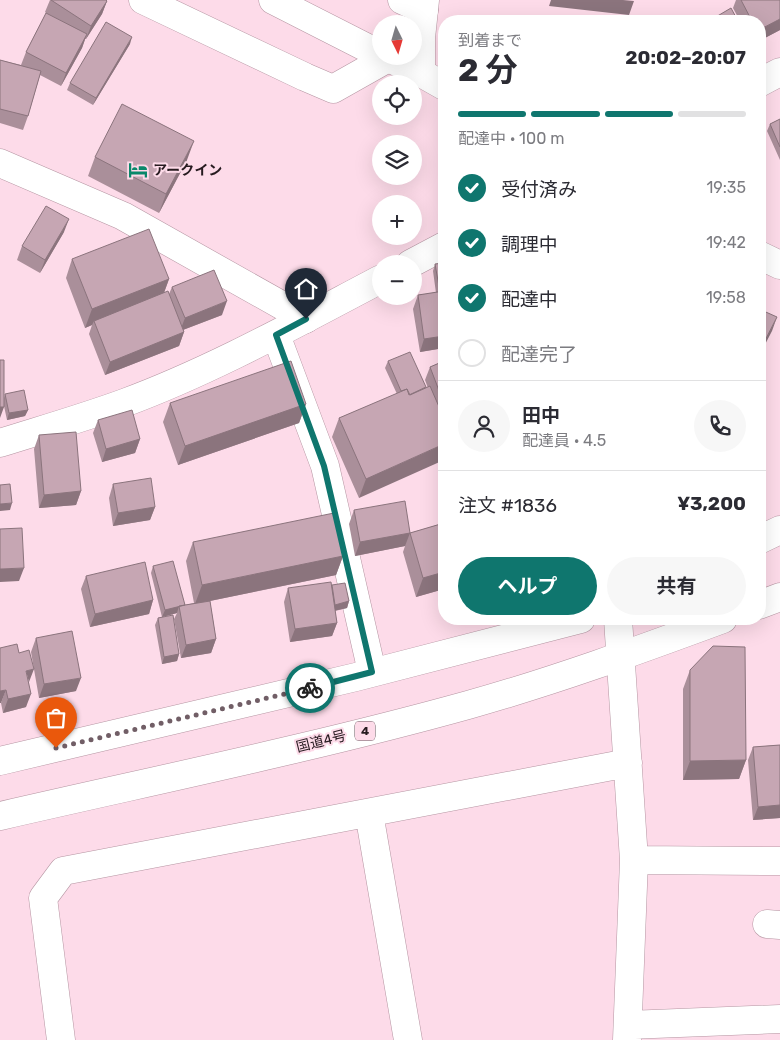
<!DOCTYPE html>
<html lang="ja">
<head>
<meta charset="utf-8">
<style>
	:root { --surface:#fff; --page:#f7f7f7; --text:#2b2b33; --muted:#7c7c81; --line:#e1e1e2; --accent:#0f766e }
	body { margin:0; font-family:Rubik,"Noto Sans JP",sans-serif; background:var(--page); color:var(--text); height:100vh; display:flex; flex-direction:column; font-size:19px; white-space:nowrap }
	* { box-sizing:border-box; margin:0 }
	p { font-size:16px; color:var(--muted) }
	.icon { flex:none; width:28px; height:28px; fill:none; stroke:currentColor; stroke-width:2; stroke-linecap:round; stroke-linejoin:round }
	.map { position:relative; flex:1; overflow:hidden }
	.details { position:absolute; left:438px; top:15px; width:328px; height:610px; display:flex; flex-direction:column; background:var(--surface); border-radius:20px; box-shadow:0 5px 20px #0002 }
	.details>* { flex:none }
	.needle { width:32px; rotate:175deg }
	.buttons { position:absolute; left:372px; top:15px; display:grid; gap:10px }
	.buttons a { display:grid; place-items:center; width:50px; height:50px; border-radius:50%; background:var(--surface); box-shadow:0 5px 20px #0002; font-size:25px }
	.pin { position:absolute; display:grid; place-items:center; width:42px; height:42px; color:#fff; margin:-51px -21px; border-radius:50% 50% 50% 0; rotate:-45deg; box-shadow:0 0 5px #0007 }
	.pin .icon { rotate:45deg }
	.courier { position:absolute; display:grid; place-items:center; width:50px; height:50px; margin:-25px; border:4px solid #0f766e; border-radius:50%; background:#fff; color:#222; box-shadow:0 1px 6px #0007 }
	.overview em { font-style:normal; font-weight:700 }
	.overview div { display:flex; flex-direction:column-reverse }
	.overview { display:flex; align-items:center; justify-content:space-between; height:85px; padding:0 20px }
	h1 { font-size:32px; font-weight:700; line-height:38px }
	.bar { display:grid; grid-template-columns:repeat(4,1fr); gap:8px 5px; align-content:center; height:60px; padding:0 20px }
	.bar i { height:6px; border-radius:4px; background:var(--line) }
	.bar .on { background:var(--accent) }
	.bar p { grid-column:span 4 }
	.line { display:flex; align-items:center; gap:12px; padding:0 20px; border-top:1px solid var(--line) }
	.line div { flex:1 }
	.round { display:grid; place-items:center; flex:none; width:52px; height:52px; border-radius:26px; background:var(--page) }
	ol { padding:0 20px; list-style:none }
	li { display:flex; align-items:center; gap:15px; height:55px }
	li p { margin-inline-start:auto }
	li .icon { padding:5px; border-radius:50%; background:var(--accent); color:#fff; stroke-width:4 }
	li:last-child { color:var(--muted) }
	li i { width:28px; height:28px; border:2px solid var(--line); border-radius:50% }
	.action { display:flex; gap:10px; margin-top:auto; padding:10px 20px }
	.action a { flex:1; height:58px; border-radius:30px; background:var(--accent); color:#fff; font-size:20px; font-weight:700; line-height:58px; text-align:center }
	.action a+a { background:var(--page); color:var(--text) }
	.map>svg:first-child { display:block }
</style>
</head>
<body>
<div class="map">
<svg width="780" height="1040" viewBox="0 0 780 1040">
	<rect width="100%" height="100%" fill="#fddbe9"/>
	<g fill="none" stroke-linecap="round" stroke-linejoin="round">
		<g stroke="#b595a2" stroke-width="29">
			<path id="minor" d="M143,0L305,77L333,89L388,58
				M402,0L424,10
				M0,163L123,216L306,319
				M276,335L325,466L372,672
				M618,619L634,860L627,1040
				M369,813L408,1040
				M634,860L780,861
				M767,924L780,925
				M628,1025L780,1019
				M61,1040L43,898L63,871L628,763"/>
		</g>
		<g stroke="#b595a2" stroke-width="29">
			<path id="tertiary" d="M273,0L381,55
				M384,56L421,73L444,86
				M421,73V38L425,0
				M759,83L780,72
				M759,255L780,265
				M410,264L444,246
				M0,443C41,430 83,418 124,403C213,370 297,323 381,279"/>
		</g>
		<g stroke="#b595a2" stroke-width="29">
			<path id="trunk" d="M759,540L780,530
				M759,605L780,597
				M0,761L356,677L581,619
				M0,816C156,780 313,748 468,705C554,681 639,650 723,619"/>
		</g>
		<use href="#minor" stroke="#fff" stroke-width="28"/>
		<use href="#tertiary" stroke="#fff" stroke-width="28"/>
		<use href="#trunk" stroke="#fff" stroke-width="28"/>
	</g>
	<path fill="#aa8f9a" d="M50,0H106L107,1L102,14L86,39H85L82,48L61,86L40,75L28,116L23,130L0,123V60L21,65L26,52L46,13L45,12Z
		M736,0H780V30L759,41V21H740L733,8Z
		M130,44L93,105L67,90L70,83Z
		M780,119V160L767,131L770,124Z
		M95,157L187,160L159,213L88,176Z
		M64,232L40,273L17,260L22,246Z
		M72,259L169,279L164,293L169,294L172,287L222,315L183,330L184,332L179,346L105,375L89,334L92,325L85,328L66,278Z
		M444,263V348L420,352L413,309L418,295L436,293L433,271L435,264Z
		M388,361L426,388H428L425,380L430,367L444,361V412L442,413L359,498L332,437L339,418L397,394L385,368Z
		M5,394L28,410L25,416L7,420L4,406V398Z
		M170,403L306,404L299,423L178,465L163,422Z
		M98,420L140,439L135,453L102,462L93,433Z
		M39,435L81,491L76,505L39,508L34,449Z
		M113,484L155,507L150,520L113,526L109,498Z
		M354,510L410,533L444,523V589L416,597L403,552L405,546L355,556L349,524Z
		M193,542L343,556L336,575L210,601L216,639L211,653L181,658L174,619L177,613L163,617L179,654L177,661L162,664L155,625L158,618L162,617L151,573L153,566L185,605L194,603L186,561Z
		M86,576L153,600L149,614L90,627L81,589Z
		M331,586L349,601L347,608L335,611L337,623L332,636L290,642L284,602L288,588Z
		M36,638L76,691L39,698L31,652Z
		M19,653L29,683L26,707L3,713L1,703Z
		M690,670L746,760L739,779L683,780V689Z
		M780,745V818L753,820L748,760L753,747Z"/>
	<path fill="#8b747d" d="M551,0H623L634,1L629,15L549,6Z
		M107,1L102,14L86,39L91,26Z
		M780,19V30L759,41V30Z
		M87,34L82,48L61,86L66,73Z
		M132,37L130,44L93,105L96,98Z
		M194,141L187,160L159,213L166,194Z
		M69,219L64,232L40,273L45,260Z
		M169,279L162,298L94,321L92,325L85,328L92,309Z
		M227,301L222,315L180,331L185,318Z
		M777,317L772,331L759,356V352Z
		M184,332L179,346L105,375L110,362Z
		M444,336V348L420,352L424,339Z
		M444,400V412L438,414L443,401Z
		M306,404L299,423L178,465L185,446Z
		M0,407H4L0,418Z
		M28,410L25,416L7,420L9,413Z
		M140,439L135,453L102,462L106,449Z
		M444,444V460L359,498L366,479Z
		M81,491L76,505L39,508L44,495Z
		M12,503L10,510L0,511V504Z
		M155,507L150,520L113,526L118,513Z
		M410,533L405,546L355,556L360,542Z
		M343,556L336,575L195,604L202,585Z
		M24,568L19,581L0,582V569Z
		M444,572V589L416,597L423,578Z
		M153,600L149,614L90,627L95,614Z
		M349,601L347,608L333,611L335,605Z
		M179,606L177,613L162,617L165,610Z
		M337,623L332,636L290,642L295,629Z
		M216,639L211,653L181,658L186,645Z
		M179,654L177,661L162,664L164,657Z
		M34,669L29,682L26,671Z
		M81,678L76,691L39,698L44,684Z
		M6,690L1,703H0V691Z
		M31,694L26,707L3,713L8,699Z
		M746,760L739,779L683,780L690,761Z
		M780,805V818L753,820L758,807Z"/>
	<path fill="#c6a6b3" stroke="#8b747d" d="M51,0H106L107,1L91,26Z
		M741,0H780V19L759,30V21H752Z
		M731,8L738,21H709Z
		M46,13L87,34L66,73L26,52Z
		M106,22L132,37L96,98L70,83Z
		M0,60L41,71L28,116L0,109Z
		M122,104L194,141L166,194L95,157Z
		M780,119V147L770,124Z
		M46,206L69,219L45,260L22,246Z
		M149,229L169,279L92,309L72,259Z
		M444,263V291L440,292L435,264Z
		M214,270L227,301L185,318L172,287Z
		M168,291L184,332L110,362L94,321Z
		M444,291V336L424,339L418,295Z
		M759,309L777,317L759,352Z
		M410,352L426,387L409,395L407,389L401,391L388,361Z
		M0,360H4V407H0Z
		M291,361L306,404L185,446L170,403Z
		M444,361V400L443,401L430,367Z
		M430,386L443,416L444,415V444L366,479L339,418L407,389L410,395Z
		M24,390L28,410L9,413L5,394Z
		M132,410L140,439L106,449L98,420Z
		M76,432L81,491L44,495L39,435Z
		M151,478L155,507L118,513L113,484Z
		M10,484L12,503L0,504V485Z
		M405,501L410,533L360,542L354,510Z
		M334,513L343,556L202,585L193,542Z
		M444,523V572L423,578L410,533Z
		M22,528L24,568L0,569V529Z
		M173,561L185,605L165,610L153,566Z
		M145,562L153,600L95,614L86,576Z
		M331,582L337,623L295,629L288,588Z
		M345,583L349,601L335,605L332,585Z
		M210,601L216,639L186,645L179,606Z
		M173,615L179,654L164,657L158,618Z
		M72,631L81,678L44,684L36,638Z
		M17,644L19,653L29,650L34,669L26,671L31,694L8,699L6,690L0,691V648Z
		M713,646L745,647L746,760L690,761V670Z
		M780,745V805L758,807L753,747Z"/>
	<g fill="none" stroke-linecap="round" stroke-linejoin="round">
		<path stroke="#715e66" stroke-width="5" stroke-dasharray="0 9" d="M56,748L310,688"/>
		<path stroke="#0f766e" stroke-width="6" d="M306,319L276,335L324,466L372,672L310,688"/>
	</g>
	<defs>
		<g id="hotel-bare" transform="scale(1.5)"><path d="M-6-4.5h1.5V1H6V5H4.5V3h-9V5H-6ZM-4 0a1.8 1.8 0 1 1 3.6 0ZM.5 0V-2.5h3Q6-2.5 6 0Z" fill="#0a886a" stroke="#fddbe9" stroke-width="2.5" paint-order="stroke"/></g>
	</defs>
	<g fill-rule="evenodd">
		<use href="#hotel-bare" x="138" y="170"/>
	</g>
	<g text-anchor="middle" stroke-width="4" stroke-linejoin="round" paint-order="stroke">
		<rect fill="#fddbe9" stroke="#66545c" stroke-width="1" x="355" y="721.5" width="20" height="19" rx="4"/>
		<g font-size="12" font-weight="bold" fill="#261a1f">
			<text x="365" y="735">4</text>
		</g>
		<g font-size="14" font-weight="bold" fill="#261a1f" stroke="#fddbe9" text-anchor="start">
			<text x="153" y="175">アークイン</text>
		</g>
		<g font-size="14" fill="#261a1f" stroke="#fddbe9">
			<text transform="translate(321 741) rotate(-14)" y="5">国道4号</text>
		</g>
	</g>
</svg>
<div class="buttons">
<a><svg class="needle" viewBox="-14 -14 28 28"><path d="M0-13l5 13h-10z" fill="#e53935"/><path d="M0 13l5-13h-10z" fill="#7c7c81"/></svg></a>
<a><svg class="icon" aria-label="locate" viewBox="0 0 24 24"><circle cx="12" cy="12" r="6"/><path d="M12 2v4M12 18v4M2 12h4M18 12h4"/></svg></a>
<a><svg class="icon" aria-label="layers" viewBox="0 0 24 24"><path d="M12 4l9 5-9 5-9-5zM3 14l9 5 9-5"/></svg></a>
<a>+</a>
<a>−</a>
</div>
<div class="pin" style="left:56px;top:748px;background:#ea580c"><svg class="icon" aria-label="bag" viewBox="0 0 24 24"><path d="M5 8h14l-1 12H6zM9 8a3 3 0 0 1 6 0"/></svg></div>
<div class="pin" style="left:306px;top:319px;background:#1f2937"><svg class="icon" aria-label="home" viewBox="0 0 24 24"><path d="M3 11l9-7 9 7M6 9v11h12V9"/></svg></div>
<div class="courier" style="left:310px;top:688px"><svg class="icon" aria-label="bike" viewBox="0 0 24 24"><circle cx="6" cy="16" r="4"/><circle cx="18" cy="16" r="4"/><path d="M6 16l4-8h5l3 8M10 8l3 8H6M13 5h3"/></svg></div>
<section class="details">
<div class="overview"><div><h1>2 分</h1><p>到着まで</p></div><em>20:02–20:07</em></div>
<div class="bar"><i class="on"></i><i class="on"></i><i class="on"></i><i></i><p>配達中 · 100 m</p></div>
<ol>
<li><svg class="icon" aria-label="check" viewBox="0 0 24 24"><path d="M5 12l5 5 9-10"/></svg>受付済み<p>19:35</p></li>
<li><svg class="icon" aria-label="check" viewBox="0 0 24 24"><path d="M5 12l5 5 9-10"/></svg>調理中<p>19:42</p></li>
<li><svg class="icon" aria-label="check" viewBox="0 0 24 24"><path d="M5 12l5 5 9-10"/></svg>配達中<p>19:58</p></li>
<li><i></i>配達完了</li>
</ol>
<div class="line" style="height:90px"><a class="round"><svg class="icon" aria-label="person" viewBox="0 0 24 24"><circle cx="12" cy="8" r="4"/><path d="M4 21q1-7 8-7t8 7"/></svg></a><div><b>田中</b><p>配達員 · 4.5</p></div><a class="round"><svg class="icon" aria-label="phone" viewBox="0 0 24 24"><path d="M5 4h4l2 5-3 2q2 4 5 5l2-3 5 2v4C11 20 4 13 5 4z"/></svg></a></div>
<div class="line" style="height:65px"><div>注文 #1836</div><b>¥3,200</b></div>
<div class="action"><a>ヘルプ</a><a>共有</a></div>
</section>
</div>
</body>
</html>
